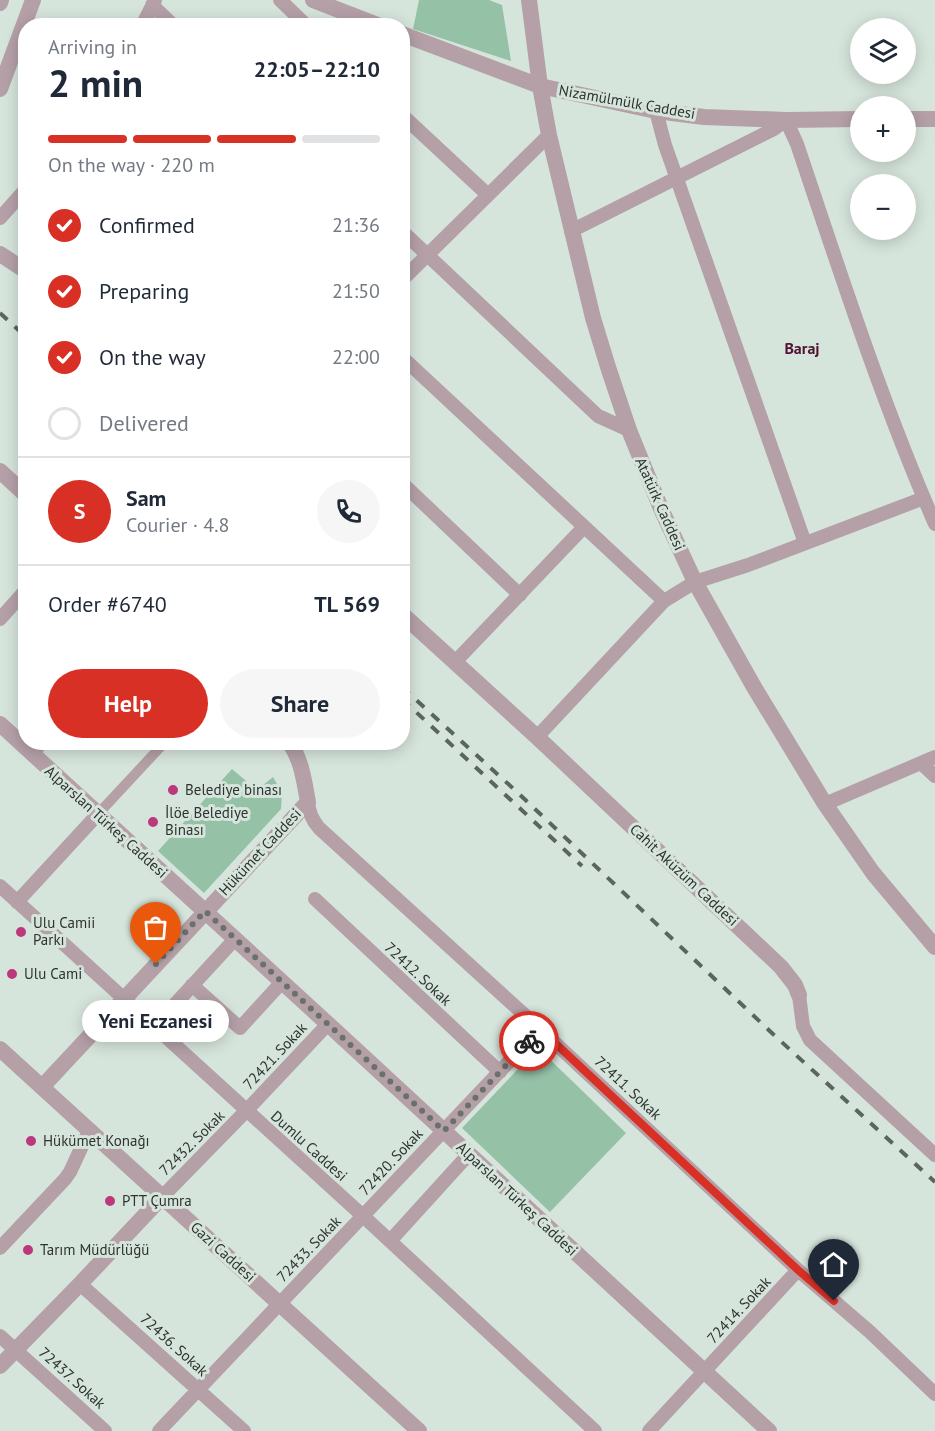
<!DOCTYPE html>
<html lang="en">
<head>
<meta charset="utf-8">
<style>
	:root { --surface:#fff; --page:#f6f6f7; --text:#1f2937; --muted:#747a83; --line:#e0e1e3; --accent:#d93025 }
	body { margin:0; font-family:"PT Sans",sans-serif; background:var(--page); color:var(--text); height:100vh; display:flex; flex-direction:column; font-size:22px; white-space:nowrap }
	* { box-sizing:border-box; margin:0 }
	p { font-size:20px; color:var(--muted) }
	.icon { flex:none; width:33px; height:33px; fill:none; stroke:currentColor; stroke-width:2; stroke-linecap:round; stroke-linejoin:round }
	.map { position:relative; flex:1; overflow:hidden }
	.sheet { position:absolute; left:18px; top:18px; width:392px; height:732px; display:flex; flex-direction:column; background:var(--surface); border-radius:24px; box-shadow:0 3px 15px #0003 }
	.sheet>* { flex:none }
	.fabs { position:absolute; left:850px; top:18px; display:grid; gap:12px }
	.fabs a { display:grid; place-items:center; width:66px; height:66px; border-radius:50%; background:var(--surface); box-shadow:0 3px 15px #0003; font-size:30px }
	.pin { position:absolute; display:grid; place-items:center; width:51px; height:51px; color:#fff; margin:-62px -26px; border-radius:50% 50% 50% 0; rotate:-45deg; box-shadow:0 0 6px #0007 }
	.pin .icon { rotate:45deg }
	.courier { position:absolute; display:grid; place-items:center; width:60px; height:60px; margin:-30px; border:4px solid #d93025; border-radius:50%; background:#fff; color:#222; box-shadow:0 2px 8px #0007 }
	.bubble { position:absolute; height:42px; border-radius:21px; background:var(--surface); box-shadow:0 3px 15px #0003; font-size:20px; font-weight:700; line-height:42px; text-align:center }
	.overview em { font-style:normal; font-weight:700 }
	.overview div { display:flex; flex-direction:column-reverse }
	.overview { display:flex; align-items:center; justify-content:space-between; height:102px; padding:0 30px }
	h1 { font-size:39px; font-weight:700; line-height:45px }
	.bar { display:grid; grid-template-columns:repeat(4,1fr); gap:9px 6px; align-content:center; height:72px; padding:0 30px }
	.bar i { height:8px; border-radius:4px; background:var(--line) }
	.bar .active { background:var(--accent) }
	.bar p { grid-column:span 4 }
	.line { display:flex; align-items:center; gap:15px; padding:0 30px; border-top:2px solid var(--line) }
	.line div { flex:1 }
	.round { display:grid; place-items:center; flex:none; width:63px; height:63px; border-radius:32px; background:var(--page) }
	ol { padding:0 30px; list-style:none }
	li { display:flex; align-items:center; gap:18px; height:66px }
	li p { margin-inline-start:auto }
	li .icon { padding:6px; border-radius:50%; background:var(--accent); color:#fff; stroke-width:4 }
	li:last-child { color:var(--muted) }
	li i { width:33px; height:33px; border:3px solid var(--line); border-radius:50% }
	.primary-button { display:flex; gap:12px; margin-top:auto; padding:12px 30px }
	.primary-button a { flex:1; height:69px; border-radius:36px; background:var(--accent); color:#fff; font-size:24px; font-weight:700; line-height:69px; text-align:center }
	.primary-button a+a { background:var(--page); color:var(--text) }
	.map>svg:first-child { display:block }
</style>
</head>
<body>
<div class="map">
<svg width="935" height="1431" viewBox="0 0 935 1431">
	<rect width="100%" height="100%" fill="#d6e5dc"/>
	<path fill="#95c1a7" d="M419,0H489L502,5L511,61L413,29Z
		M232,769L257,790L273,777L282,793L281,809L204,893L158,851Z
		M538,1048L626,1133L550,1212L462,1128Z"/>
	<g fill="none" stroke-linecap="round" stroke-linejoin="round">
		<path stroke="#b5a0a8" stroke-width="10" d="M98,814L165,742"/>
		<path stroke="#b5a0a8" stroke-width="14" d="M280,0L307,26
			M152,5L174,26
			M142,26L155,0
			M656,111L665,145L805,543
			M402,115L488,195
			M0,218L26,189
			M402,231L598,416L629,430
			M571,231L774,129L786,120L797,144C840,272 881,400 935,524
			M402,280L549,135
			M402,357L664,601
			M402,483L520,595
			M0,619L26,590
			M455,662L584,527
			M537,737L664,601L695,582L748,565L924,498
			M32,754L42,742
			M921,763L935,776
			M308,802C309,813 312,820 319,828L540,1029L798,1270L870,1332L935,1394
			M825,804L935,757
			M0,886L363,1216L595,1431
			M315,899L500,1072
			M17,902L98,814
			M192,985L240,1028L282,982
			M799,995L803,1026L810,1040L935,1155
			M154,1027L235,939
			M162,1197L246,1111L328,1024
			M390,1241L469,1154
			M0,1248L65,1179L70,1172L89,1131
			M80,1284L244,1431
			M0,1336L105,1431
			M159,1431L540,1029
			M649,1431L798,1270"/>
		<path stroke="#b5a0a8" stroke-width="16" d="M313,0L380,26
			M529,0L540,86L549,135L593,318L608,367L629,430L662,511L695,582L754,687L825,804L873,873L935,947
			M0,3L1,0
			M402,34L540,86L656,111L704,117L786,120L861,119
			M0,89L33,0
			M906,119H935
			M0,254L26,271
			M0,471L26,495
			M402,614L537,737L781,967L795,985L799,995
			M0,724L328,1024L769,1431
			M0,1049L419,1431
			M42,1087L308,802C304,781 302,760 289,742
			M0,1366L80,1284L162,1197"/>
		<path stroke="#5c645f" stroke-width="4" stroke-dasharray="10 10" stroke-linecap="butt" d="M0,313L26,337
			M402,687L517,792L774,1035L935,1182
			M402,699L582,866"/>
	</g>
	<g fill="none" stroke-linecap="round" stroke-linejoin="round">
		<path stroke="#69716c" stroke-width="6" stroke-dasharray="0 10.8" d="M156,964L205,911L444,1131L529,1041"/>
		<path stroke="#d93025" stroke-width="8" d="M529,1041L540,1029L798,1270L834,1301"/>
	</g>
	<g fill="#bc387c" stroke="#d6e5dc" stroke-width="2">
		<circle cx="173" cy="790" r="6"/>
		<circle cx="153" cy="822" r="6"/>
		<circle cx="21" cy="932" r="6"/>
		<circle cx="12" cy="974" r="6"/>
		<circle cx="31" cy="1141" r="6"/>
		<circle cx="110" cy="1201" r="6"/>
		<circle cx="28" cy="1250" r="6"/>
	</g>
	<g text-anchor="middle" stroke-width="6" stroke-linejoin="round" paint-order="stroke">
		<g font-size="15" fill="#2e3330" stroke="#d6e5dc">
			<text transform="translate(627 102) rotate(10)" y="5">Nizamülmülk Caddesi</text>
			<text transform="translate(660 504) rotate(66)" y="5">Atatürk Caddesi</text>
			<text transform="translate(106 822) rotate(42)" y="5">Alparslan Türkeş Caddesi</text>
			<text transform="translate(260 852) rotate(-47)" y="5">Hükümet Caddesi</text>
			<text transform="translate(684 875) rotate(43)" y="5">Cahit Aküzüm Caddesi</text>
			<text transform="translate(418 974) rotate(43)" y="5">72412. Sokak</text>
			<text transform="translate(275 1056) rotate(-47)" y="5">72421. Sokak</text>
			<text transform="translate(628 1088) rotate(43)" y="5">72411. Sokak</text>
			<text transform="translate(192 1143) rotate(-45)" y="5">72432. Sokak</text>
			<text transform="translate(309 1146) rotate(42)" y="5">Dumlu Caddesi</text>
			<text transform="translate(391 1162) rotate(-47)" y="5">72420. Sokak</text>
			<text transform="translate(517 1199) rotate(43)" y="5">Alparslan Türkeş Caddesi</text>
			<text transform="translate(309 1249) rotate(-46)" y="5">72433. Sokak</text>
			<text transform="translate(223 1252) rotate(42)" y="5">Gazi Caddesi</text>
			<text transform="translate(739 1310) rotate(-47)" y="5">72414. Sokak</text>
			<text transform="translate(174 1345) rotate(42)" y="5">72436. Sokak</text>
			<text transform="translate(72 1378) rotate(42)" y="5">72437. Sokak</text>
		</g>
		<g font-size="15" fill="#2e3330" stroke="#d6e5dc" text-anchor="start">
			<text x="185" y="795">Belediye binası</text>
			<text x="165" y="818">İlöe Belediye<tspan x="165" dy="17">Binası</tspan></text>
			<text x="33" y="928">Ulu Camii<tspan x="33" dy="17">Parkı</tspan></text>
			<text x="24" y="979">Ulu Cami</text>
			<text x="43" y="1146">Hükümet Konağı</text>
			<text x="122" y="1206">PTT Çumra</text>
			<text x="40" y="1255">Tarım Müdürlüğü</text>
		</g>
		<g font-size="16" font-weight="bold" fill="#521233" stroke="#d6e5dc">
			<text x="802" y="354">Baraj</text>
		</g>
	</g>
</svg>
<div class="fabs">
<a><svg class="icon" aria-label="layers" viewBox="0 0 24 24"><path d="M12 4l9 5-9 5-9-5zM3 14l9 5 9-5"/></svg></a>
<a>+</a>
<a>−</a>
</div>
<div class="pin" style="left:156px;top:964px;background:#ea580c"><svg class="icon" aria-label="bag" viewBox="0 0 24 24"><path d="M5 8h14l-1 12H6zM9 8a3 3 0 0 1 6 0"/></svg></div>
<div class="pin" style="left:834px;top:1301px;background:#1f2937"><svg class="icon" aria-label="home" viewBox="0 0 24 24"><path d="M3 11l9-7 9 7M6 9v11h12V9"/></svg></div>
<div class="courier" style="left:529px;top:1041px"><svg class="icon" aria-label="bike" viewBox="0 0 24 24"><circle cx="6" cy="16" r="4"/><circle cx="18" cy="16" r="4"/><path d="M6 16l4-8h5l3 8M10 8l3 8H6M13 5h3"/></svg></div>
<div class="bubble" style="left:82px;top:1000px;width:147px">Yeni Eczanesi</div>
<section class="sheet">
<div class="overview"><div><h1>2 min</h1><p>Arriving in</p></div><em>22:05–22:10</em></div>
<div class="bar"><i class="active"></i><i class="active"></i><i class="active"></i><i></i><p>On the way · 220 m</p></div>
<ol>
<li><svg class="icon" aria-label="check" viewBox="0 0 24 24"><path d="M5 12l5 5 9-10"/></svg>Confirmed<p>21:36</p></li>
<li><svg class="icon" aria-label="check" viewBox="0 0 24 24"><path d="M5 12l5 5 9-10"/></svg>Preparing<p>21:50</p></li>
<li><svg class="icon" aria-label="check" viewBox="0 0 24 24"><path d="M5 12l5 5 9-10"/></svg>On the way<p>22:00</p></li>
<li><i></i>Delivered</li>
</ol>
<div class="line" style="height:108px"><b class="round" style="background:var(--accent);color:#fff">S</b><div><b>Sam</b><p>Courier · 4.8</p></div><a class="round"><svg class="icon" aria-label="phone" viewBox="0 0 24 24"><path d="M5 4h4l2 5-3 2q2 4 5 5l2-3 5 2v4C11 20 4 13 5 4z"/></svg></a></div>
<div class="line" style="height:78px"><div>Order #6740</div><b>TL 569</b></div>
<div class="primary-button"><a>Help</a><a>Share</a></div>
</section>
</div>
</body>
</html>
